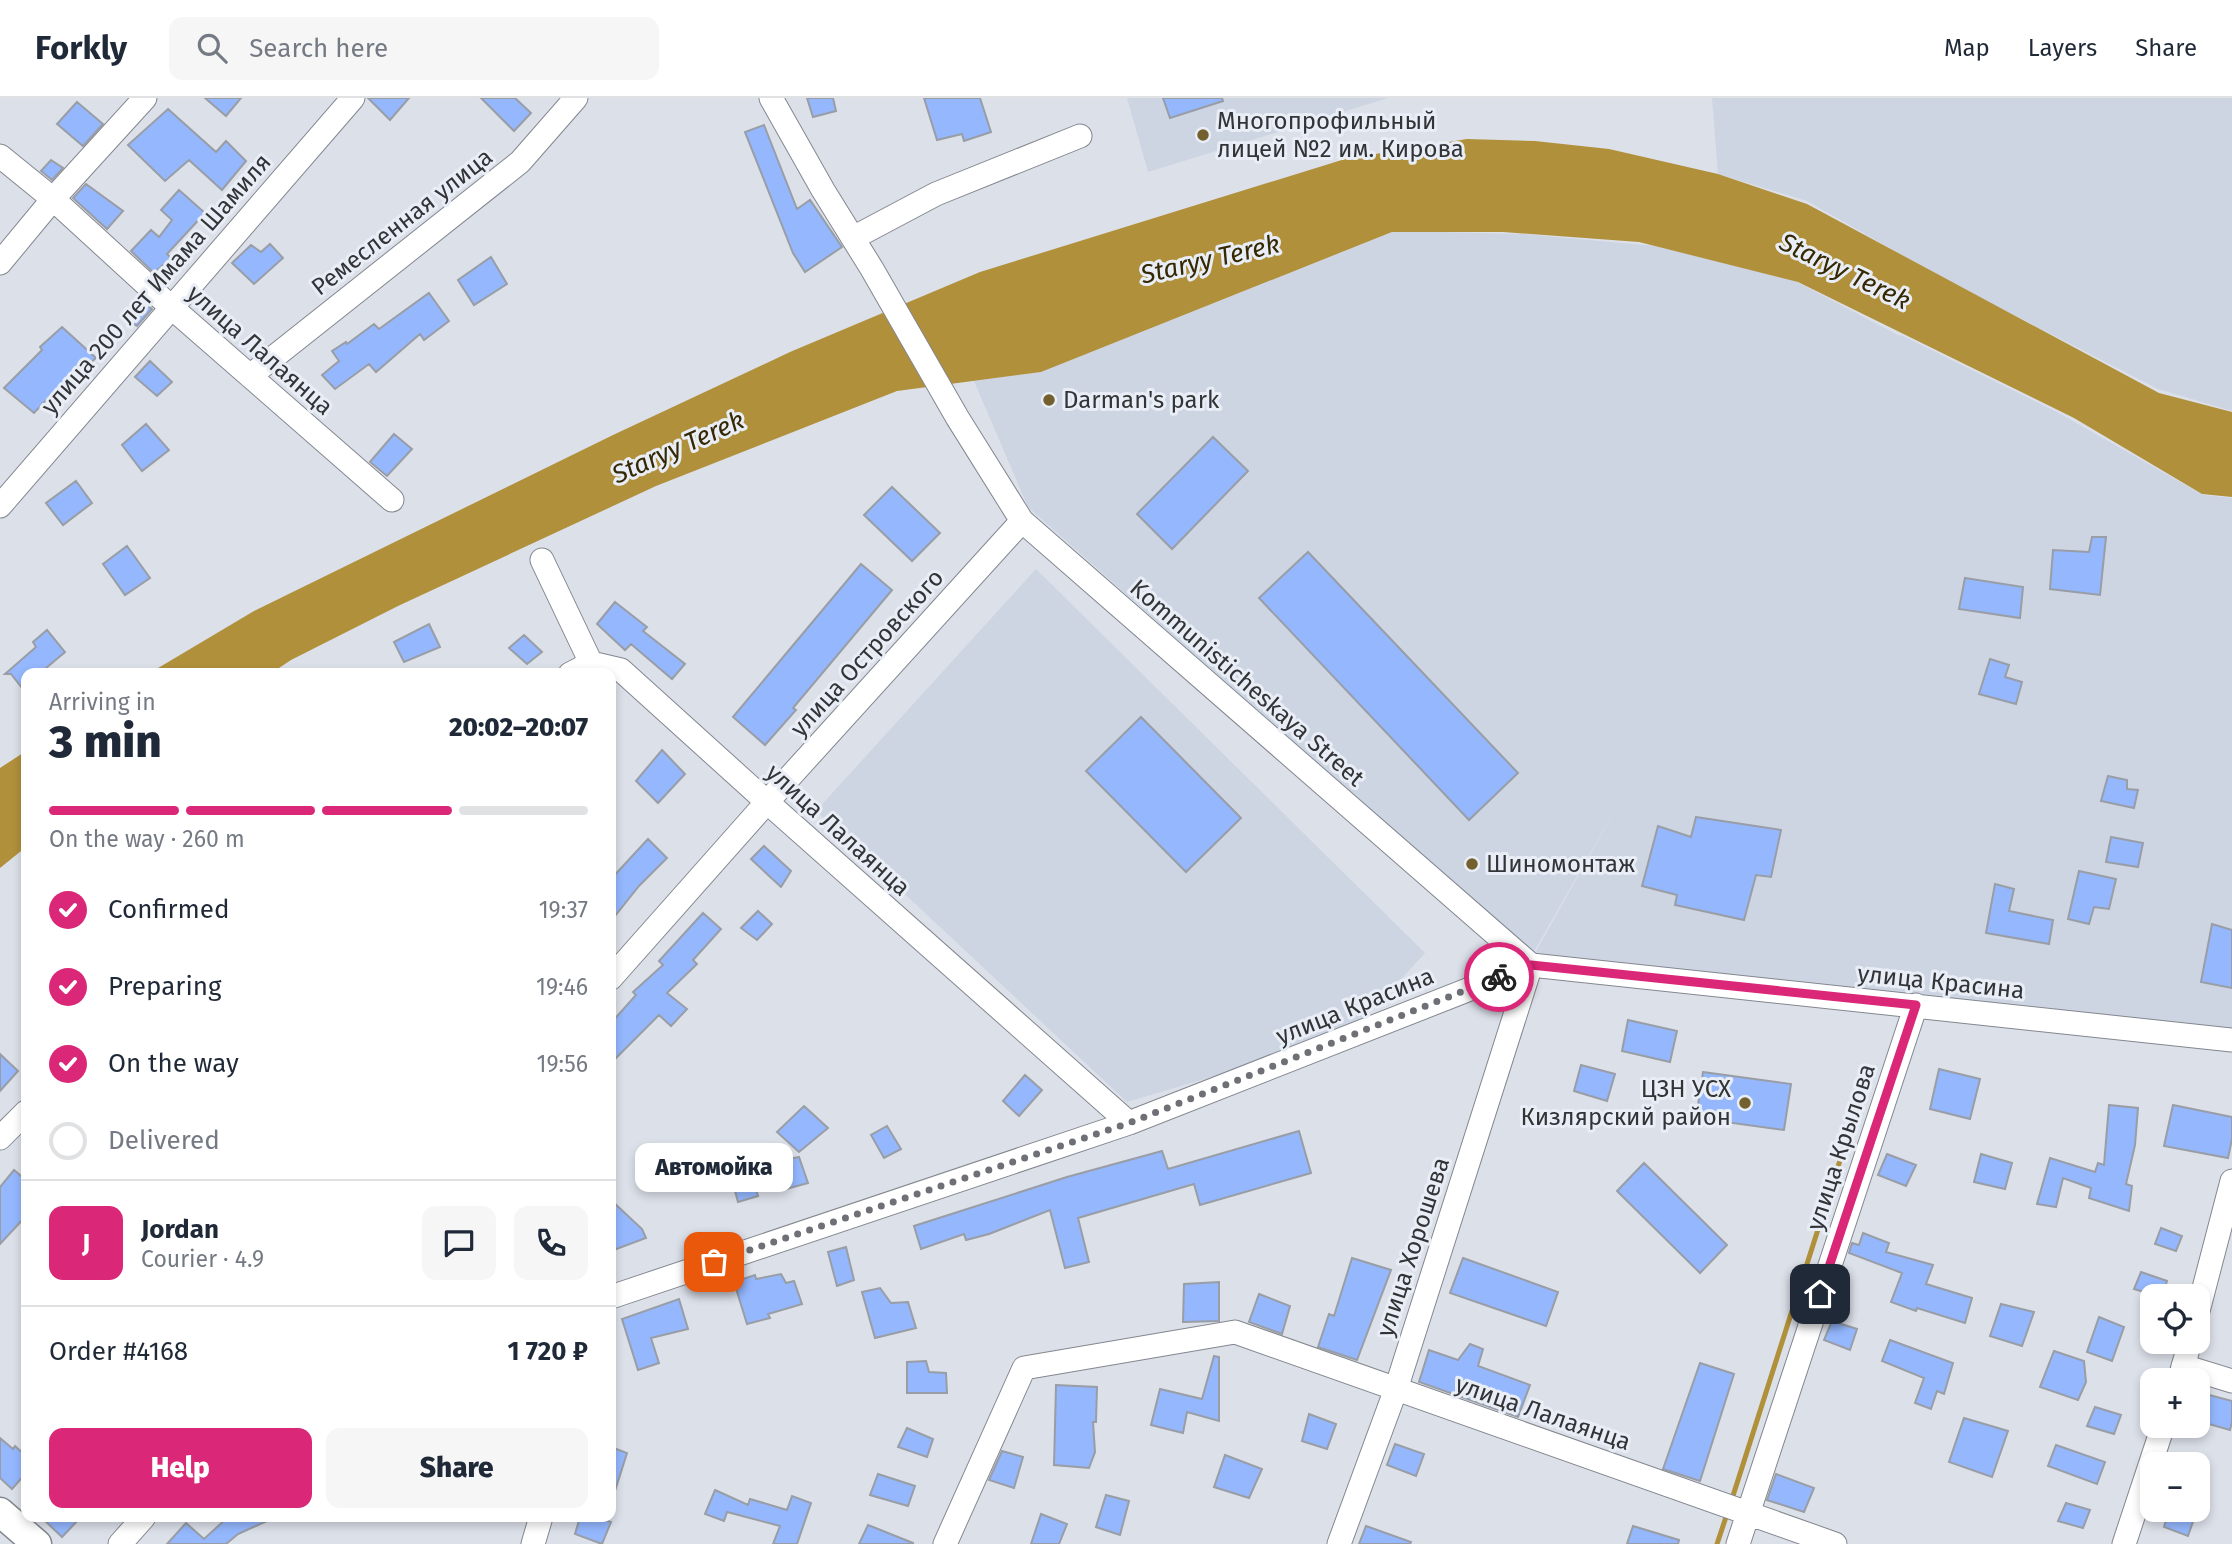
<!DOCTYPE html>
<html lang="en">
<head>
<meta charset="utf-8">
<style>
	:root { --surface:#fff; --page:#f6f6f7; --text:#1f2937; --muted:#747a83; --line:#e0e1e3; --accent:#db2777 }
	body { margin:0; font-family:"Fira Sans",sans-serif; background:var(--page); color:var(--text); height:100vh; display:flex; flex-direction:column; font-size:26px; white-space:nowrap }
	* { box-sizing:border-box; margin:0 }
	p { font-size:23px; color:var(--muted) }
	.icon { flex:none; width:38px; height:38px; fill:none; stroke:currentColor; stroke-width:2; stroke-linecap:round; stroke-linejoin:round }
	.map { position:relative; flex:1; overflow:hidden }
	.details { position:absolute; left:21px; top:570px; width:595px; height:854px; display:flex; flex-direction:column; background:var(--surface); border-radius:14px; box-shadow:0 4px 10px #0003 }
	.details>* { flex:none }
	.fabs { position:absolute; left:2140px; top:1186px; display:grid; gap:14px }
	.fabs a { display:grid; place-items:center; width:70px; height:70px; border-radius:14px; background:var(--surface); box-shadow:0 4px 10px #0003; font-size:35px }
	.pin { position:absolute; display:grid; place-items:center; width:60px; height:60px; color:#fff; margin:-30px; border-radius:14px; box-shadow:0 4px 10px #0006 }
	.courier { position:absolute; display:grid; place-items:center; width:70px; height:70px; margin:-35px; border:5px solid #db2777; border-radius:50%; background:#fff; color:#222; box-shadow:0 2px 9px #0007 }
	.bubble { position:absolute; height:49px; border-radius:14px; background:var(--surface); box-shadow:0 4px 10px #0003; font-size:23px; font-weight:800; line-height:49px; text-align:center }
	.head em { font-style:normal; font-weight:800 }
	.head div { display:flex; flex-direction:column-reverse }
	.head { display:flex; align-items:center; justify-content:space-between; height:119px; padding:0 28px }
	h1 { font-size:46px; font-weight:800; line-height:52px }
	.bar { display:grid; grid-template-columns:repeat(4,1fr); gap:10px 7px; align-content:center; height:84px; padding:0 28px }
	.bar i { height:9px; border-radius:5px; background:var(--line) }
	.bar .on { background:var(--accent) }
	.bar p { grid-column:span 4 }
	.line { display:flex; align-items:center; gap:18px; padding:0 28px; border-top:2px solid var(--line) }
	.line div { flex:1 }
	.round { display:grid; place-items:center; flex:none; width:74px; height:74px; border-radius:14px; background:var(--page) }
	ol { padding:0 28px; list-style:none }
	li { display:flex; align-items:center; gap:21px; height:77px }
	li p { margin-inline-start:auto }
	li .icon { padding:7px; border-radius:50%; background:var(--accent); color:#fff; stroke-width:4 }
	li:last-child { color:var(--muted) }
	li i { width:38px; height:38px; border:4px solid var(--line); border-radius:50% }
	.button { display:flex; gap:14px; margin-top:auto; padding:14px 28px }
	.button a { flex:1; height:80px; border-radius:14px; background:var(--accent); color:#fff; font-size:28px; font-weight:800; line-height:80px; text-align:center }
	.button a+a { background:var(--page); color:var(--text) }
	header { display:flex; align-items:center; gap:42px; box-sizing:border-box; height:98px; padding:0 35px; background:var(--surface); border-bottom:2px solid var(--line) }
	header strong { font-size:33px }
	nav { display:flex; gap:38px; margin-inline-start:auto; font-size:24px }
	.search { width:490px; height:63px; background:var(--page); display:flex; align-items:center; gap:18px; box-sizing:border-box; padding:0 24px; border-radius:14px; color:var(--muted); font-size:26px }
	.map>svg:first-child { display:block }
</style>
</head>
<body>
<header>
<strong>Forkly</strong>
<div class="search"><svg class="icon" aria-label="search" viewBox="0 0 24 24"><circle cx="10" cy="10" r="6"/><path d="M15 15l6 6"/></svg>Search here</div>
<nav><a>Map</a><a>Layers</a><a>Share</a></nav>
</header>
<div class="map">
<svg width="2232" height="1446" viewBox="0 0 2232 1446">
	<rect width="100%" height="100%" fill="#dce0e9"/>
	<path fill="#cdd5e3" d="M1127,0H1388L1148,74Z
		M1712,0H2232V313L2158,291L1948,183L1807,103L1718,76Z
		M1395,133L1523,136L1655,148L1795,183L1900,238L1901,237L2057,314L2203,397L2232,400V942L1546,867L1535,855L1624,696L1532,857L1028,409L974,283L1040,274Z
		M1036,471L1425,855L1349,938L1127,1004L816,713Z"/>
	<path fill="#b1903b" d="M1467,41L1535,43L1609,51L1718,76L1807,106L2159,295L2232,314V399L2202,396L2074,320L1798,184L1639,144L1503,134H1392L1041,274L897,293L656,388L398,508L291,562L270,576H148L254,513L613,337L790,254L980,174L1345,61Z
		M26,653V749L0,770V670Z"/>
	<g fill="none" stroke-linecap="round" stroke-linejoin="round">
		<path stroke="#b1903b" stroke-width="5" d="M1731,1404L1844,1050
			M1717,1446L1728,1413"/>
	</g>
	<path fill="#94b7fe" stroke="#999da5" stroke-width="2" d="M205,0H241L226,18Z
		M368,0H409L390,22Z
		M481,0H515L531,15L514,33Z
		M807,0H833L836,13L813,19Z
		M924,0H980L991,34L964,43L962,36L937,42Z
		M1163,0H1222L1223,3L1170,20Z
		M77,4L103,26L83,48L57,26Z
		M168,11L216,54L226,43L246,63L222,92L189,62L165,83L128,47Z
		M764,27L797,111L810,102L842,149L805,174L793,155L745,34Z
		M51,62L63,70L52,82L41,73Z
		M86,86L123,113L107,131L73,100Z
		M179,92L205,115L167,156L171,160L154,175L131,153L151,132L159,139L172,122L161,112Z
		M270,146L283,160L254,186L232,165L251,147L261,154Z
		M491,159L507,186L474,207L458,182Z
		M429,195L449,223L424,242L420,236L376,274L369,266L335,291L322,277L339,263L332,253L346,244L347,246L374,226L379,231Z
		M143,202L152,211L137,228L127,221Z
		M62,229L96,260L71,281L69,278L34,315L4,290L42,252L40,249Z
		M150,263L172,284L157,298L135,279Z
		M146,326L169,352L142,373L122,347Z
		M394,336L412,351L387,378L370,364Z
		M1213,339L1248,373L1172,451L1137,416Z
		M76,383L92,405L63,427L46,405Z
		M892,389L940,435L912,463L864,417Z
		M2092,439H2106L2100,497L2050,491L2053,452L2089,454Z
		M127,448L150,480L125,497L103,466Z
		M1308,454L1518,675L1469,722L1259,500Z
		M861,466L892,492L793,610L796,612L765,647L733,619Z
		M1965,480L2023,489L2020,520L1959,511Z
		M615,504L647,529L643,533L685,566L672,581L631,546L625,552L597,526Z
		M429,526L440,549L404,564L394,544Z
		M47,532L65,554L39,576H26V595L11,576H5L36,549L33,544Z
		M524,537L542,554L527,566L509,550Z
		M1990,561L2009,567L2005,579L2022,584L2016,606L1979,596Z
		M1141,619L1241,720L1186,774L1086,673Z
		M662,652L685,676L658,705L636,683Z
		M2108,678L2127,682V691L2138,692L2134,710L2101,703Z
		M1696,719L1781,732L1771,779L1756,777L1744,822L1675,807L1677,797L1642,788L1658,728L1691,739Z
		M2111,739L2143,745L2138,769L2106,764Z
		M648,741L667,760L639,788L611,823V781Z
		M764,748L791,773L781,789L751,761Z
		M2079,773L2116,781L2109,811L2094,809L2089,826L2068,821Z
		M1995,786L2014,791L2009,813L2053,822L2049,846L1986,835Z
		M758,813L772,826L757,842L741,830Z
		M703,815L721,831L693,862L697,866L667,895L687,911L671,928L659,917L611,965V925L636,897L633,894L663,867L659,863Z
		M2212,826L2232,832V890L2201,884Z
		M1628,922L1677,933L1670,964L1622,953Z
		M0,956L18,973L0,993Z
		M1581,967L1615,976L1607,1003L1574,993Z
		M1939,971L1980,981L1970,1021L1930,1011Z
		M1703,974L1791,986L1784,1032L1696,1020Z
		M1025,977L1042,992L1019,1018L1003,1003Z
		M2109,1007L2138,1010L2135,1047L2126,1086L2132,1088L2129,1113L2089,1100L2091,1090L2063,1080L2056,1109L2037,1106L2050,1060L2095,1074L2098,1065L2104,1067Z
		M2173,1007L2232,1019V1041L2228,1060L2164,1048Z
		M804,1008L828,1030L799,1054L777,1034Z
		M887,1028L901,1051L884,1060L871,1037Z
		M1299,1033L1311,1075L1200,1107L1194,1086L1078,1120L1089,1164L1065,1170L1050,1112L989,1136L966,1142L964,1136L921,1151L914,1128L1067,1079L1162,1053L1168,1071Z
		M1887,1056L1916,1067L1906,1088L1878,1077Z
		M1981,1056L2012,1065L2005,1091L1974,1084Z
		M799,1059L808,1085L786,1091L779,1063Z
		M1644,1065L1727,1147L1700,1175L1617,1093Z
		M14,1072L26,1082V1118L0,1146V1089Z
		M745,1074L750,1084L754,1083L758,1098L738,1104L731,1078Z
		M611,1102L642,1131L646,1140L611,1153Z
		M2161,1130L2182,1138L2176,1153L2155,1146Z
		M1863,1135L1889,1145L1886,1154L1933,1167L1926,1186L1972,1200L1965,1225L1917,1210L1916,1213L1891,1204L1902,1175L1849,1155L1852,1145L1859,1147Z
		M846,1149L854,1182L837,1188L828,1154Z
		M1352,1160L1391,1172L1357,1262L1318,1249L1329,1216L1334,1218Z
		M1463,1160L1558,1194L1546,1228L1450,1195Z
		M2141,1174L2167,1183L2162,1199L2134,1191Z
		M781,1176L786,1185L794,1183L802,1206L768,1216L770,1220L747,1226L734,1184L755,1177L756,1181Z
		M1219,1184V1223L1183,1224L1184,1186Z
		M880,1190L891,1205L908,1204L916,1230L875,1240L862,1194Z
		M1259,1196L1290,1208L1282,1236L1249,1224Z
		M679,1201L688,1231L651,1240L659,1265L638,1272L622,1221Z
		M2001,1206L2034,1214L2022,1248L1990,1238Z
		M2099,1219L2124,1229L2112,1263L2087,1254Z
		M1832,1223L1857,1231L1850,1252L1824,1242Z
		M1890,1242L1953,1265L1944,1296L1937,1293L1931,1311L1915,1305L1924,1280L1882,1263Z
		M1470,1246L1483,1251L1478,1268L1530,1287L1518,1319L1419,1284L1429,1252L1458,1262Z
		M2054,1253L2084,1263L2086,1284L2078,1302L2040,1289Z
		M1214,1258L1219,1259V1323L1187,1314L1183,1335L1151,1327L1160,1291L1202,1301Z
		M926,1263L929,1274L946,1275L947,1295H907V1264Z
		M1700,1265L1734,1276L1700,1383L1663,1371Z
		M1056,1287L1097,1289L1096,1324H1093L1095,1354L1089,1370L1054,1367Z
		M2198,1294L2232,1303V1324L2230,1332L2198,1323Z
		M2095,1309L2121,1317L2114,1336L2087,1328Z
		M1309,1316L1336,1326L1327,1351L1302,1343Z
		M1964,1320L2008,1333L1992,1379L1949,1364Z
		M907,1330L933,1341L927,1359L898,1349Z
		M0,1340L13,1351L15,1348L26,1358V1375L12,1391L0,1380Z
		M1395,1346L1424,1356L1416,1378L1387,1367Z
		M2056,1347L2105,1364L2097,1386L2048,1368Z
		M611,1349L627,1355L614,1396H611Z
		M1002,1353L1023,1359L1014,1390L989,1382Z
		M1225,1357L1262,1371L1249,1400L1214,1389Z
		M878,1376L915,1388L908,1408L870,1397Z
		M1776,1376L1814,1390L1804,1414L1767,1402Z
		M715,1392L748,1407L750,1401L787,1412L792,1398L811,1405L797,1446H773L780,1428L727,1414L724,1423L705,1416Z
		M1106,1397L1129,1403L1120,1437L1096,1429Z
		M2066,1405L2090,1412L2083,1430L2058,1423Z
		M2169,1412H2197L2188,1438L2164,1429Z
		M1041,1416L1067,1426L1059,1446H1031Z
		M41,1419H81L62,1439Z
		M228,1419H276L238,1436L226,1446H167L186,1425L204,1441Z
		M580,1419H597L611,1424L602,1446L575,1436Z
		M868,1427L913,1445V1446H859Z
		M1366,1428L1411,1444L1410,1446H1359Z
		M1633,1428L1679,1442L1678,1446H1627Z"/>
	<g fill="none" stroke-linecap="round" stroke-linejoin="round">
		<g stroke="#83878f" stroke-width="25">
			<path id="minor" d="M771,0L823,92L872,171L957,319L1022,423L1531,867L1396,1291L1339,1446
				M0,58L53,101L171,209L392,402
				M853,140L936,96L1080,38
				M0,165L53,101L145,0
				M250,278L520,64L576,0
				M0,408L353,0
				M542,462L591,565L621,572L767,704L1129,1025
				M570,576L591,565
				M611,880L767,704L1022,423
				M0,1040L26,1014
				M611,1199L1129,1025L1531,867L2232,942
				M2198,1213L2232,1083
				M2183,1268L2232,1283
				M2179,1283L2190,1244
				M120,1446L144,1419
				M533,1446L541,1419
				M945,1446L1024,1270L1235,1234L1835,1446
				M1738,1446L1916,907
				M2124,1446L2163,1328"/>
		</g>
		<g stroke="#83878f" stroke-width="31">
			<path id="major" d="M0,1414L37,1446"/>
		</g>
		<use href="#minor" stroke="#fff" stroke-width="23"/>
		<use href="#major" stroke="#fff" stroke-width="28"/>
	</g>
	<g fill="none" stroke-linecap="round" stroke-linejoin="round">
		<path stroke="#6e7075" stroke-width="7" stroke-dasharray="0 12.6" d="M714,1164L1129,1025L1499,879"/>
		<path stroke="#db2777" stroke-width="9" d="M1499,879L1531,867L1916,907L1820,1196"/>
	</g>
	<g fill="#74602f" stroke="#e9eef6" stroke-width="2.5">
		<circle cx="1203" cy="37" r="7"/>
		<circle cx="1049" cy="302" r="7"/>
		<circle cx="1472" cy="766" r="7"/>
		<circle cx="1745" cy="1005" r="7"/>
	</g>
	<g text-anchor="middle" stroke-width="6" stroke-linejoin="round" paint-order="stroke">
		<g font-size="24" fill="#323437" stroke="#e9eef6" text-anchor="start">
			<text x="1217" y="31">Многопрофильный<tspan x="1217" dy="28">лицей №2 им. Кирова</tspan></text>
			<text x="1063" y="310">Darman's park</text>
			<text x="1486" y="774">Шиномонтаж</text>
			<text x="1731" y="999" text-anchor="end">ЦЗН УСХ<tspan x="1731" dy="28">Кизлярский район</tspan></text>
		</g>
		<g font-size="24" fill="#323437" stroke="#e9eef6">
			<text transform="translate(402 124) rotate(-38)" y="8">Ремесленная улица</text>
			<text transform="translate(156 186) rotate(-49)" y="8">улица 200 лет Имама Шамиля</text>
			<text transform="translate(260 252) rotate(41)" y="8">улица Лалаянца</text>
			<text transform="translate(867 555) rotate(-48)" y="8">улица Островского</text>
			<text transform="translate(1247 585) rotate(41)" y="8">Kommunisticheskaya Street</text>
			<text transform="translate(838 732) rotate(42)" y="8">улица Лалаянца</text>
			<text transform="translate(1941 884) rotate(6)" y="8">улица Красина</text>
			<text transform="translate(1355 908) rotate(-22)" y="8">улица Красина</text>
			<text transform="translate(1841 1049) rotate(-72)" y="8">улица Крылова</text>
			<text transform="translate(1413 1149) rotate(-72)" y="8">улица Хорошева</text>
			<text transform="translate(1543 1315) rotate(19)" y="8">улица Лалаянца</text>
		</g>
		<g font-size="26" font-style="italic" fill="#352802" stroke="#e9eef6">
			<text transform="translate(1210 161) rotate(-13)" y="9">Staryy Terek</text>
			<text transform="translate(1845 173) rotate(26)" y="9">Staryy Terek</text>
			<text transform="translate(678 349) rotate(-24)" y="9">Staryy Terek</text>
		</g>
	</g>
</svg>
<div class="fabs">
<a><svg class="icon" aria-label="locate" viewBox="0 0 24 24"><circle cx="12" cy="12" r="6"/><path d="M12 2v4M12 18v4M2 12h4M18 12h4"/></svg></a>
<a>+</a>
<a>−</a>
</div>
<div class="pin" style="left:714px;top:1164px;background:#ea580c"><svg class="icon" aria-label="bag" viewBox="0 0 24 24"><path d="M5 8h14l-1 12H6zM9 8a3 3 0 0 1 6 0"/></svg></div>
<div class="pin" style="left:1820px;top:1196px;background:#1f2937"><svg class="icon" aria-label="home" viewBox="0 0 24 24"><path d="M3 11l9-7 9 7M6 9v11h12V9"/></svg></div>
<div class="courier" style="left:1499px;top:879px"><svg class="icon" aria-label="bike" viewBox="0 0 24 24"><circle cx="6" cy="16" r="4"/><circle cx="18" cy="16" r="4"/><path d="M6 16l4-8h5l3 8M10 8l3 8H6M13 5h3"/></svg></div>
<div class="bubble" style="left:635px;top:1045px;width:158px">Автомойка</div>
<section class="details">
<div class="head"><div><h1>3 min</h1><p>Arriving in</p></div><em>20:02–20:07</em></div>
<div class="bar"><i class="on"></i><i class="on"></i><i class="on"></i><i></i><p>On the way · 260 m</p></div>
<ol>
<li><svg class="icon" aria-label="check" viewBox="0 0 24 24"><path d="M5 12l5 5 9-10"/></svg>Confirmed<p>19:37</p></li>
<li><svg class="icon" aria-label="check" viewBox="0 0 24 24"><path d="M5 12l5 5 9-10"/></svg>Preparing<p>19:46</p></li>
<li><svg class="icon" aria-label="check" viewBox="0 0 24 24"><path d="M5 12l5 5 9-10"/></svg>On the way<p>19:56</p></li>
<li><i></i>Delivered</li>
</ol>
<div class="line" style="height:126px"><b class="round" style="background:var(--accent);color:#fff">J</b><div><b>Jordan</b><p>Courier · 4.9</p></div><a class="round"><svg class="icon" aria-label="chat" viewBox="0 0 24 24"><path d="M4 5h16v11H9l-5 4z"/></svg></a><a class="round"><svg class="icon" aria-label="phone" viewBox="0 0 24 24"><path d="M5 4h4l2 5-3 2q2 4 5 5l2-3 5 2v4C11 20 4 13 5 4z"/></svg></a></div>
<div class="line" style="height:91px"><div>Order #4168</div><b>1 720 ₽</b></div>
<div class="button"><a>Help</a><a>Share</a></div>
</section>
</div>
</body>
</html>
